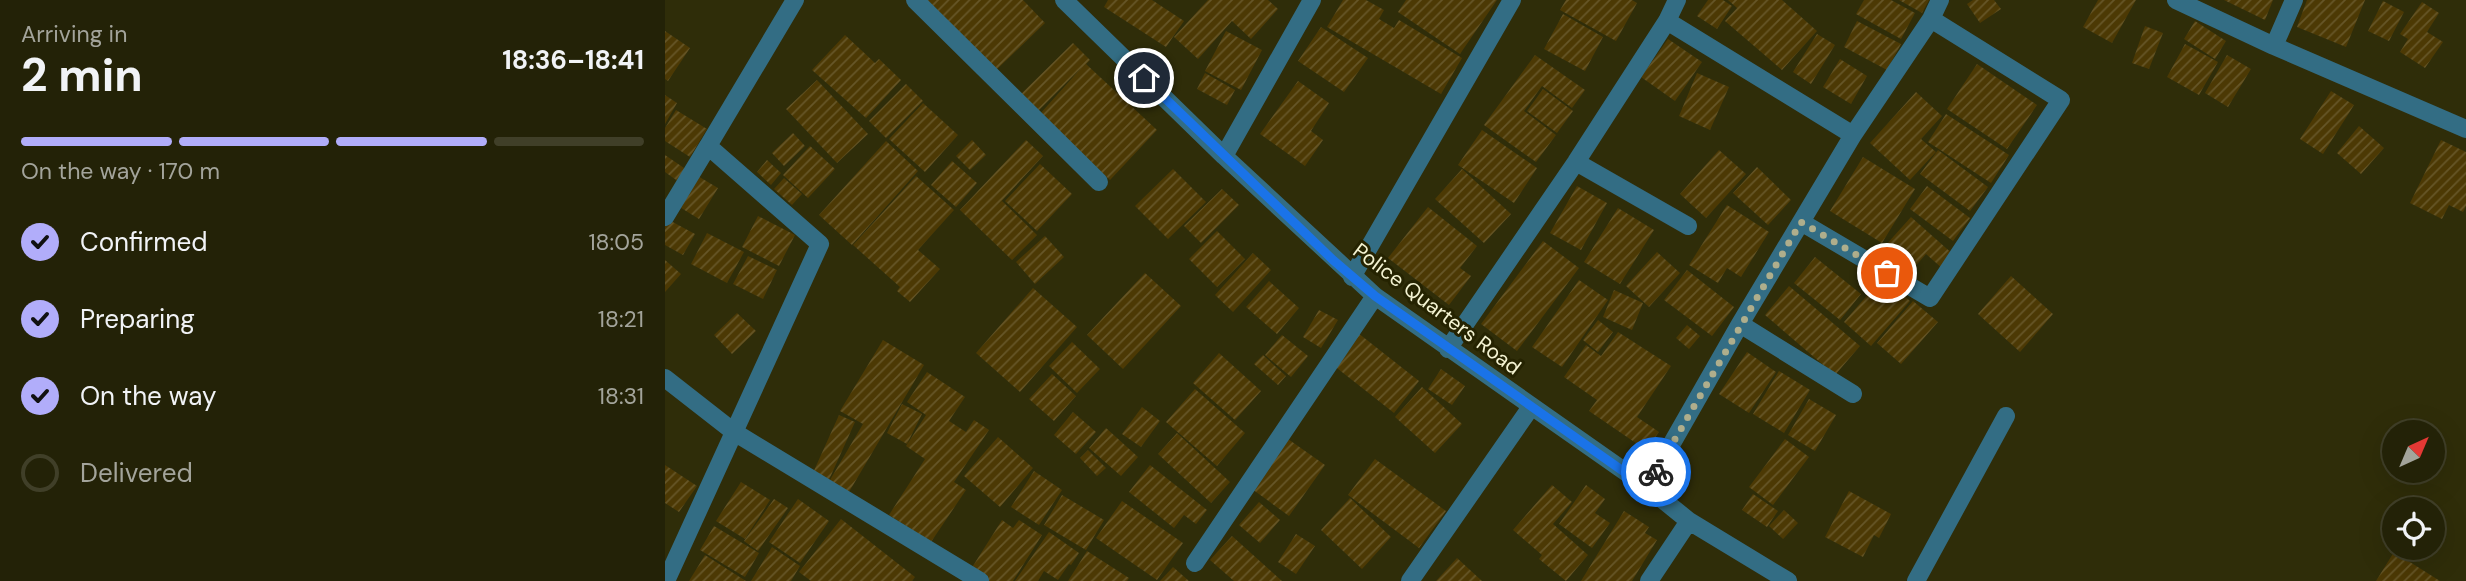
<!DOCTYPE html>
<html lang="en">
<head>
<meta charset="utf-8">
<style>
	:root { --surface:#232207; --page:#2b2a11; --text:#f1f3f6; --muted:#a3a49b; --line:#403f28; --accent:#b1adfa }
	body { margin:0; font-family:"DM Sans",sans-serif; background:var(--page); color:var(--text); height:100vh; display:flex; flex-direction:column; font-size:26px; white-space:nowrap }
	* { box-sizing:border-box; margin:0 }
	p { font-size:23px; color:var(--muted) }
	.icon { flex:none; width:38px; height:38px; fill:none; stroke:currentColor; stroke-width:2; stroke-linecap:round; stroke-linejoin:round }
	.map { position:relative; flex:1; overflow:hidden }
	.panel { display:flex; flex-direction:column; background:var(--surface); width:665px }
	.panel>* { flex:none }
	.needle { width:46px; rotate:44deg }
	.fabs { position:absolute; left:1717px; top:420px; display:grid; gap:14px }
	.fabs a { display:grid; place-items:center; width:63px; height:63px; border-radius:50%; background:var(--surface); box-shadow:0 7px 28px #0002,0 0 0 2px var(--line); font-size:35px }
	.pin { position:absolute; display:grid; place-items:center; width:60px; height:60px; color:#fff; margin:-30px; border:4px solid #fff; border-radius:50%; box-shadow:0 2px 7px #0007 }
	.courier { position:absolute; display:grid; place-items:center; width:70px; height:70px; margin:-35px; border:5px solid #1a73e8; border-radius:50%; background:#fff; color:#222; box-shadow:0 2px 9px #0007 }
	.overview em { font-style:normal; font-weight:700 }
	.overview div { display:flex; flex-direction:column-reverse }
	.overview { display:flex; align-items:center; justify-content:space-between; height:119px; padding:0 21px }
	h1 { font-size:46px; font-weight:700; line-height:52px }
	.bar { display:grid; grid-template-columns:repeat(4,1fr); gap:10px 7px; align-content:center; height:84px; padding:0 21px }
	.bar i { height:9px; border-radius:5px; background:var(--line) }
	.bar .on { background:var(--accent) }
	.bar p { grid-column:span 4 }
	ol { padding:0 21px; list-style:none }
	li { display:flex; align-items:center; gap:21px; height:77px }
	li p { margin-inline-start:auto }
	li .icon { padding:7px; border-radius:50%; background:var(--accent); color:#111; stroke-width:4 }
	li:last-child { color:var(--muted) }
	li i { width:38px; height:38px; border:4px solid var(--line); border-radius:50% }
	main { display:flex; flex:1; min-height:0 }
	.map>svg:first-child { display:block }
</style>
</head>
<body>
<main>
<section class="panel">
<div class="overview"><div><h1>2 min</h1><p>Arriving in</p></div><em>18:36–18:41</em></div>
<div class="bar"><i class="on"></i><i class="on"></i><i class="on"></i><i></i><p>On the way · 170 m</p></div>
<ol>
<li><svg class="icon" aria-label="check" viewBox="0 0 24 24"><path d="M5 12l5 5 9-10"/></svg>Confirmed<p>18:05</p></li>
<li><svg class="icon" aria-label="check" viewBox="0 0 24 24"><path d="M5 12l5 5 9-10"/></svg>Preparing<p>18:21</p></li>
<li><svg class="icon" aria-label="check" viewBox="0 0 24 24"><path d="M5 12l5 5 9-10"/></svg>On the way<p>18:31</p></li>
<li><i></i>Delivered</li>
</ol>
</section>
<div class="map">
<svg width="1801" height="581" viewBox="0 0 1801 581">
	<defs>
		<pattern id="building-hatch" width="6" height="6" patternUnits="userSpaceOnUse" patternTransform="scale(1.75)"><rect width="6" height="6" fill="#4c3904"/><path d="M-1 1l2-2M0 6l6-6M5 7l2-2" fill="none" stroke="#665628"/></pattern>
	</defs>
	<rect width="100%" height="100%" fill="#2f2d09"/>
	<path fill="url(#building-hatch)" d="M257,0H358L380,23L328,73Z
		M443,0H487L519,21L501,47L439,7Z
		M543,0H603L613,9L586,39L567,21L533,59L509,37Z
		M678,0H701L719,10L714,19L729,28L734,20L797,58L776,94L662,27Z
		M741,0H832L795,54L733,12Z
		M901,0H967L972,3L951,41L895,10Z
		M1043,0H1058L1067,6L1052,29L1032,16Z
		M1063,0H1117L1152,31L1117,70L1060,21L1072,8Z
		M1199,0H1226L1250,13L1236,39L1191,14Z
		M1234,0H1264L1257,13Z
		M1308,0H1329L1336,9L1315,23L1302,4Z
		M1433,0H1471L1447,43L1418,27Z
		M1559,0H1608L1600,20Z
		M1642,0H1700L1681,47L1632,27Z
		M1718,1L1739,12L1724,41L1703,31Z
		M1757,2L1774,13L1762,32L1778,42L1760,68L1735,52L1743,39L1735,34Z
		M898,14L938,37L920,71L879,49Z
		M1192,21L1236,44L1222,70L1179,47Z
		M1530,21L1561,41L1550,59L1519,39Z
		M1480,26L1498,33L1484,69L1467,63Z
		M656,27L703,58L679,92L633,61Z
		M0,31L25,48L3,81L0,79Z
		M561,31L597,50L576,90L540,71Z
		M1152,34L1170,45L1146,84L1128,72Z
		M180,35L210,63L214,59L236,80L201,118L147,70Z
		M1003,39L1037,62L1010,101L976,77Z
		M408,43L425,60L421,64L492,130L445,180L374,115L417,67L370,114L353,97Z
		M1520,44L1553,62L1534,95L1502,77Z
		M870,55L920,90L907,108L877,86L859,111L891,135L871,162L819,125Z
		M1562,55L1586,69L1563,107L1540,93Z
		M1175,59L1202,76L1186,104L1158,87Z
		M1312,64L1372,105L1342,149L1282,109Z
		M540,73L570,90L562,105L532,89Z
		M1032,73L1064,87L1045,130L1014,116Z
		M152,80L203,134L172,163L121,109Z
		M633,81L664,103L646,131L658,140L640,166L595,134Z
		M241,84L258,101L221,138L204,121Z
		M878,89L908,111L892,133L862,111Z
		M1666,91L1689,105L1658,154L1635,139Z
		M1251,92L1277,116L1256,139L1271,152L1245,180L1205,143Z
		M0,95L12,103L0,124Z
		M258,103L293,135L260,172L224,139Z
		M11,110L42,129L25,157L0,141V128Z
		M1281,114L1344,155L1326,183L1263,142Z
		M1694,126L1719,148L1696,174L1672,153Z
		M817,130L872,168L849,203L793,165Z
		M128,133L140,146L119,166L107,153Z
		M307,140L321,155L305,170L291,156Z
		M361,140L378,156L332,206L337,201L372,235L347,260L295,210Z
		M1776,140L1801,152V206L1798,212L1784,205L1777,219L1745,203Z
		M221,141L253,171L187,245L154,215Z
		M145,146L170,169L143,198L118,175Z
		M1054,150L1081,174L1041,218L1015,194Z
		M1273,150L1323,187L1305,211L1255,174Z
		M0,155L22,170L14,182L0,172Z
		M1198,157L1250,189L1217,243L1165,211Z
		M102,160L116,173L106,185L92,172Z
		M287,161L312,183L291,207L266,185Z
		M375,164L407,194L372,231L340,201Z
		M1092,167L1126,200L1103,225L1068,193Z
		M508,169L541,202L503,239L470,206Z
		M797,169L846,214L819,243L770,199Z
		M31,175L53,188L34,219L13,206Z
		M251,176L289,210L253,250L275,269L245,302L232,291L235,287L188,245Z
		M119,178L137,194L127,205L109,189Z
		M912,186L942,203L916,250L885,233Z
		M1262,186L1305,218L1288,241L1245,209Z
		M557,189L574,205L536,243L519,226Z
		M1062,205L1104,232L1076,277L1062,268L1053,283L1024,265Z
		M763,207L812,246L795,268L806,276L784,305L723,258Z
		M953,208L989,230L955,284L919,262Z
		M93,216L130,235L114,266L77,247Z
		M1246,217L1290,256L1278,269L1261,254L1247,270L1220,246Z
		M4,220L30,234L18,255L0,245V226Z
		M552,231L580,259L552,287L524,259Z
		M42,233L79,252L62,283L26,264Z
		M380,236L399,257L370,284L351,262Z
		M878,241L914,268L852,351L816,324Z
		M992,252L1015,273L984,307L961,286Z
		M588,253L606,270L568,312L550,295Z
		M83,256L112,270L98,299L68,284Z
		M1150,257L1196,294L1175,320L1129,283Z
		M0,260L16,274L0,292Z
		M1022,270L1069,307L1047,336L999,300Z
		M480,273L516,306L458,369L422,335Z
		M1346,276L1388,314L1355,352L1313,314Z
		M1218,277L1245,301L1206,346L1179,322Z
		M914,280L943,300L897,367L867,347Z
		M604,281L634,308L612,334L581,307Z
		M1124,286L1195,346L1170,375L1100,315Z
		M368,288L412,327L355,392L311,353Z
		M949,290L978,303L967,330L938,317Z
		M1248,301L1273,322L1236,364L1212,343Z
		M654,310L673,320L656,348L638,337Z
		M72,313L91,331L67,354L49,335Z
		M933,320L948,332L933,352L918,340Z
		M1022,325L1035,336L1024,349L1011,338Z
		M953,332L1006,366L972,417L994,432L981,450L924,411L932,400L899,377L921,345L936,356Z
		M693,333L754,381L729,413L668,365Z
		M617,335L643,356L626,377L600,355Z
		M218,340L259,365L181,497L162,485L198,424L175,411Z
		M407,342L435,369L412,393L384,366Z
		M1082,352L1111,372L1084,413L1054,394Z
		M554,353L596,391L570,420L528,383Z
		M598,355L621,376L613,385L589,364Z
		M776,369L800,386L787,405L763,389Z
		M1114,371L1145,390L1119,433L1088,414Z
		M262,372L300,397L284,421L301,432L309,420L324,430L289,482L301,490L266,542L224,515L260,459L241,446L261,415L242,402Z
		M387,374L411,396L389,421L364,399Z
		M757,387L797,424L770,453L730,417Z
		M530,389L580,433L552,466L501,422Z
		M1144,399L1171,415L1150,451L1123,435Z
		M237,404L257,414L242,444L222,433Z
		M477,407L495,421L476,447L457,434Z
		M408,412L431,432L411,454L389,435Z
		M174,415L190,422L163,482L147,475Z
		M441,428L473,457L456,476L424,448Z
		M512,433L565,482L546,503L493,454Z
		M333,437L368,468L335,507L299,476Z
		M623,439L660,465L624,516L587,489Z
		M1120,439L1144,457L1108,505L1084,487Z
		M423,450L441,468L432,476L415,458Z
		M710,459L781,511L754,548L683,495Z
		M0,465L32,486L14,512L0,503Z
		M485,465L542,510L531,524L519,515L509,528L464,492Z
		M369,471L397,490L374,525L346,507Z
		M76,482L105,500L80,539L51,521Z
		M887,485L907,502L888,524L923,555L901,581L874,559L877,555L848,530Z
		M921,485L940,499L930,513L945,523L927,548L894,524Z
		M1184,491L1226,514L1214,538L1209,535L1198,557L1160,537Z
		M1088,494L1113,511L1102,527L1077,510Z
		M397,495L439,520L421,550L379,525Z
		M685,498L726,537L697,569L656,530Z
		M109,499L123,508L93,551L79,541Z
		M133,499L164,521L135,563L104,542Z
		M457,501L518,543L492,580L431,538Z
		M594,502L615,520L595,543L574,525Z
		M1119,510L1133,523L1118,539L1104,526Z
		M959,511L984,527L980,533L992,540L967,581H916Z
		M176,519L250,577L247,581H146L134,572Z
		M337,520L348,528L354,520L377,535L348,581H324L306,569Z
		M49,526L94,553L80,577L35,550Z
		M384,532L414,553L406,565L404,564L393,580L379,571L373,581H350Z
		M631,534L650,546L631,574L613,562Z
		M567,536L617,581H569L545,560Z
		M107,547L135,566L126,581H86Z
		M422,551L464,578L462,581H403Z
		M1729,552L1775,581H1711Z
		M40,555L81,581H24Z
		M792,558L817,581H771Z
		M508,567L524,581H495Z"/>
	<g fill="none" stroke-linecap="round" stroke-linejoin="round">
		<path stroke="#336d84" stroke-width="18" d="M250,0L434,182
			M399,0L559,156L710,296L982,487L1024,521L1123,581
			M1511,0L1609,46L1801,129
			M1002,21L1188,135
			M1609,46L1629,0
			M559,156L647,0
			M911,162L1023,226
			M0,217L43,146
			M1136,222L1265,298L1396,100L1266,19
			M687,277L847,0
			M1075,324L1188,394
			M783,349L911,162L1002,21L1012,0
			M0,378L69,432L315,581
			M982,487L1075,324L1188,135L1266,19L1275,0
			M530,563L710,296
			M1,581L155,244L43,146L130,0
			M745,581L866,407
			M984,581L1024,521
			M1251,581L1341,416"/>
	</g>
	<g fill="none" stroke-linecap="round" stroke-linejoin="round">
		<path stroke="#afae8c" stroke-width="7" stroke-dasharray="0 12.6" d="M991,472L1136,222L1222,273"/>
		<path stroke="#1a73e8" stroke-width="9" d="M479,78L668,260L710,296L982,488L991,472"/>
	</g>
	<g text-anchor="middle" stroke-width="6" stroke-linejoin="round" paint-order="stroke">
		<g font-size="21" fill="#f4f3d2" stroke="#252301">
			<text transform="translate(772 309) rotate(37)" y="7">Police Quarters Road</text>
		</g>
	</g>
</svg>
<div class="fabs">
<a><svg class="needle" viewBox="-14 -14 28 28"><path d="M0-13l5 13h-10z" fill="#e53935"/><path d="M0 13l5-13h-10z" fill="#a3a49b"/></svg></a>
<a><svg class="icon" aria-label="locate" viewBox="0 0 24 24"><circle cx="12" cy="12" r="6"/><path d="M12 2v4M12 18v4M2 12h4M18 12h4"/></svg></a>
</div>
<div class="pin" style="left:1222px;top:273px;background:#ea580c"><svg class="icon" aria-label="bag" viewBox="0 0 24 24"><path d="M5 8h14l-1 12H6zM9 8a3 3 0 0 1 6 0"/></svg></div>
<div class="pin" style="left:479px;top:78px;background:#1f2937"><svg class="icon" aria-label="home" viewBox="0 0 24 24"><path d="M3 11l9-7 9 7M6 9v11h12V9"/></svg></div>
<div class="courier" style="left:991px;top:472px"><svg class="icon" aria-label="bike" viewBox="0 0 24 24"><circle cx="6" cy="16" r="4"/><circle cx="18" cy="16" r="4"/><path d="M6 16l4-8h5l3 8M10 8l3 8H6M13 5h3"/></svg></div>
</div>
</main>
</body>
</html>
